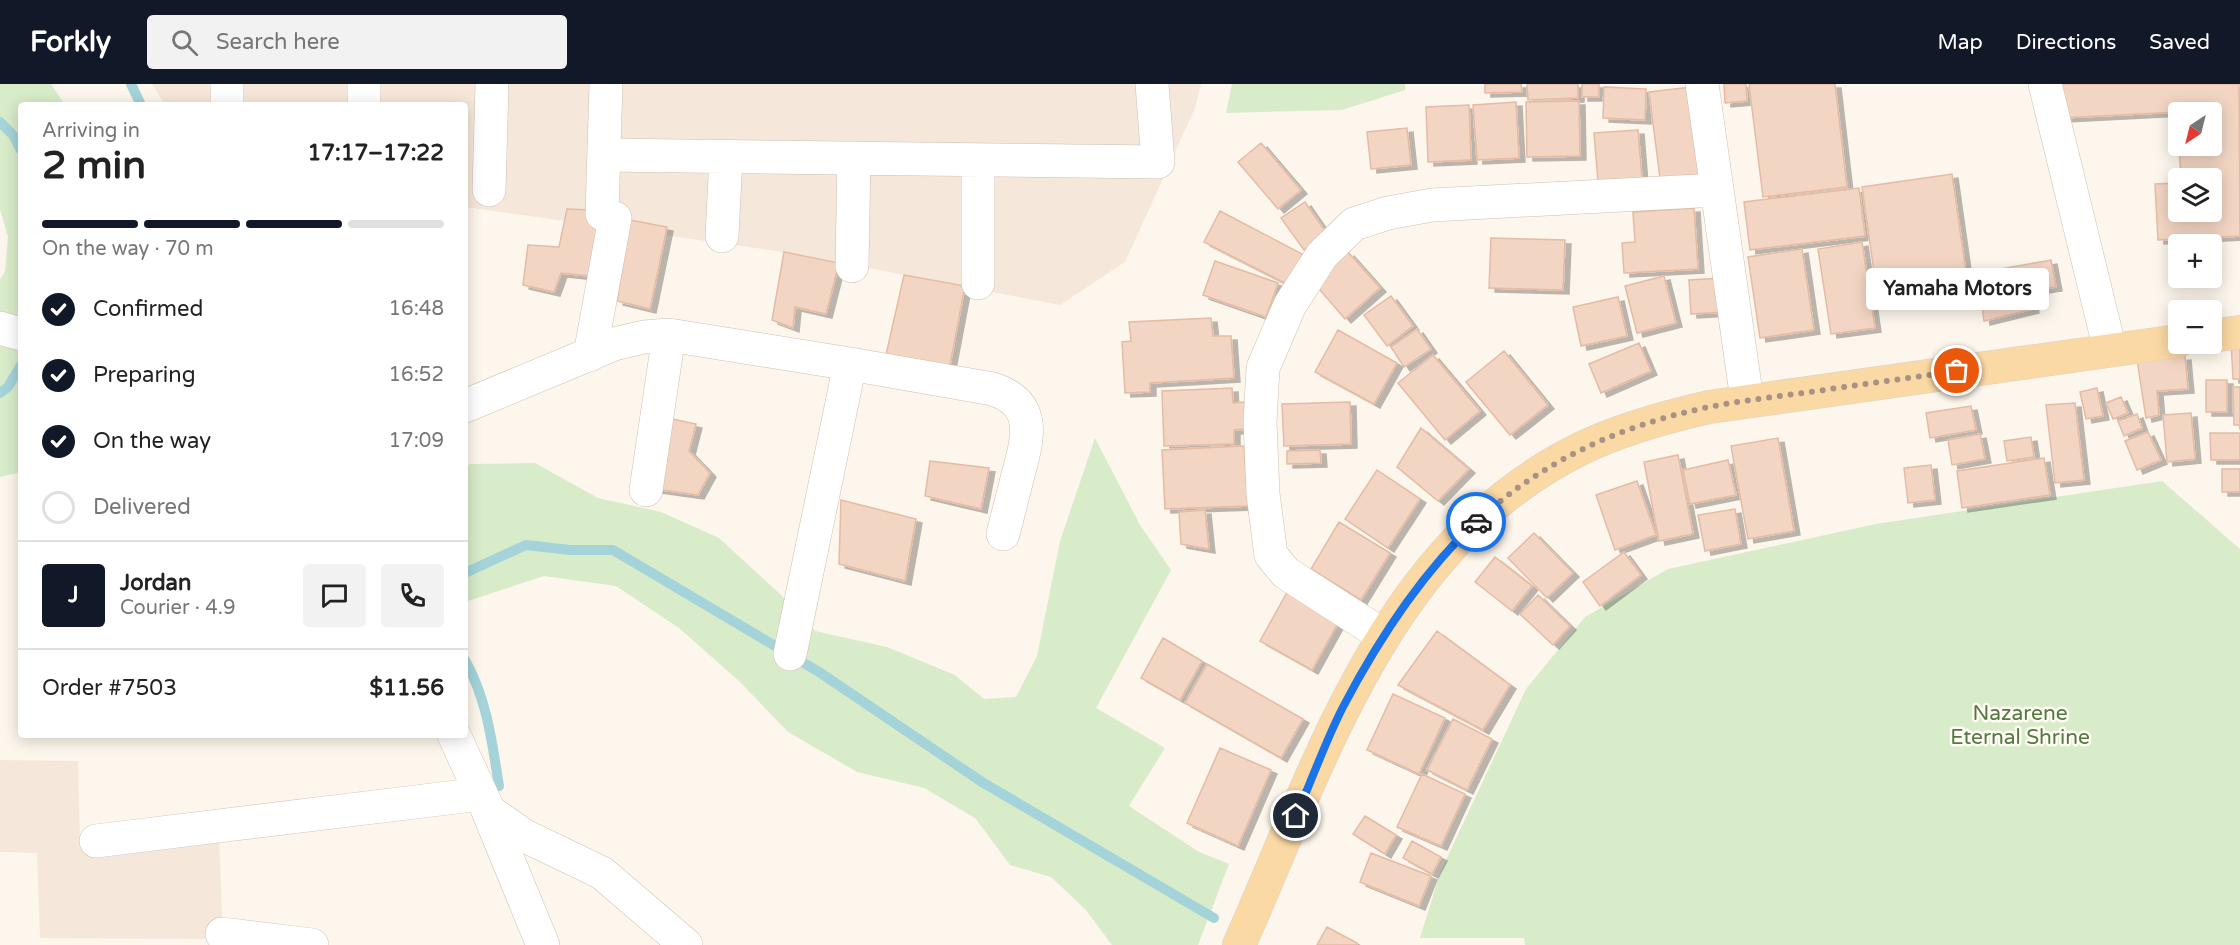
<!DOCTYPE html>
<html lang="en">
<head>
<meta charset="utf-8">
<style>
	:root { --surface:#fff; --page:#f2f2f2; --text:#222; --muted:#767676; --line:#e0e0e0; --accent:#111827 }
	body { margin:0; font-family:"Varela Round",sans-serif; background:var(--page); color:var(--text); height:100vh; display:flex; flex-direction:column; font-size:22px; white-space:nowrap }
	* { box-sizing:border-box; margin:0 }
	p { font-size:20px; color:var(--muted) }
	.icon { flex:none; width:33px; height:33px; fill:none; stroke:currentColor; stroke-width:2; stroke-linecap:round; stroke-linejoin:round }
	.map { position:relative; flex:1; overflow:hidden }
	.details { position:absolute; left:18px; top:18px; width:450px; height:636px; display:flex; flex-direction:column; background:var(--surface); border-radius:6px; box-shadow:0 3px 15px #0003 }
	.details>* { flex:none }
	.needle { width:39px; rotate:215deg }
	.fabs { position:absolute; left:2168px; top:18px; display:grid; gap:12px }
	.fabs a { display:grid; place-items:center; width:54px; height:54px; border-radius:6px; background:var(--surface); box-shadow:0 3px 15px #0003; font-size:30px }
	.pin { position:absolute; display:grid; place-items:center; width:51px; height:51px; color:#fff; margin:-26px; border:3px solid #fff; border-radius:50%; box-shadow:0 2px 6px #0007 }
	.courier { position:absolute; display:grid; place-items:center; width:60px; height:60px; margin:-30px; border:4px solid #1a73e8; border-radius:50%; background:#fff; color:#222; box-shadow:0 2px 8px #0007 }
	.bubble { position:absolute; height:42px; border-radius:6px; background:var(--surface); box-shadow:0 3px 15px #0003; font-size:20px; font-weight:700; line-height:42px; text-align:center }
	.summary em { font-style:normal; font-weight:700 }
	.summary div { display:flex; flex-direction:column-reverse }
	.summary { display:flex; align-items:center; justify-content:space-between; height:102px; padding:0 24px }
	h1 { font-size:39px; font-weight:700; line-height:45px }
	.bar { display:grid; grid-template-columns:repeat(4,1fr); gap:9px 6px; align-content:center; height:72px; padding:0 24px }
	.bar i { height:8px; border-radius:4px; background:var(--line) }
	.bar .current { background:var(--accent) }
	.bar p { grid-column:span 4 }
	.line { display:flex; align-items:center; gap:15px; padding:0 24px; border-top:2px solid var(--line) }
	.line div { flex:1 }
	.round { display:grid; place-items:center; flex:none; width:63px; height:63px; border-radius:6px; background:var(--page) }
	ol { padding:0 24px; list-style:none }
	li { display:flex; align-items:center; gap:18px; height:66px }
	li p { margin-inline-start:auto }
	li .icon { padding:6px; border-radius:50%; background:var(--accent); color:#fff; stroke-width:4 }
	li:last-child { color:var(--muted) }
	li i { width:33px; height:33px; border:3px solid var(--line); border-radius:50% }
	header { display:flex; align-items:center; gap:36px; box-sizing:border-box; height:84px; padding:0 30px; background:var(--accent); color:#fff }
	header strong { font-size:28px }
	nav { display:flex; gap:33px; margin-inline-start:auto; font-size:21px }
	.search { width:420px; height:54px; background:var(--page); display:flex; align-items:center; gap:15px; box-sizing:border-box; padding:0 21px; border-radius:6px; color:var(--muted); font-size:22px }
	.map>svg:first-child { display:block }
</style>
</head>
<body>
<header>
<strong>Forkly</strong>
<div class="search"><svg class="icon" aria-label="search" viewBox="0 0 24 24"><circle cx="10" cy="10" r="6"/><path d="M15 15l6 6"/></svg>Search here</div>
<nav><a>Map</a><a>Directions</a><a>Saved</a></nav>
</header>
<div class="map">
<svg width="2240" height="861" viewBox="0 0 2240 861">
	<defs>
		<filter id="shadow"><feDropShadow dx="6" dy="4" stdDeviation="0" flood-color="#0004"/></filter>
	</defs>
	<rect width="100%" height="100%" fill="#fdf6ec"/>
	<path fill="#f5e8da" d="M152,0H1201L1195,24L1125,178L1060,221L791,169L465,123V21H165Z
		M0,676L78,677L80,757L219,753L223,855L40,854L37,769L0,768Z"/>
	<path fill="#d8ecc9" d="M0,0H51L65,21H21V388L0,393V195L5,188L8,153L0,125Z
		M1232,0H1405V6L1342,26L1226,29Z
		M1104,277L1095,354L1140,441L1171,486L1096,624L1165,664L1129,722L1199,768L1229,780L1198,861H1112L1085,825L1051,793L1010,781L975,734L924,704L857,688L788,648L740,598L679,544L616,502L544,492L465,518V382L471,380L535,379L598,414L661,428L719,454L780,510L815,547L887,563L955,591L984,615L1016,613L1037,572L1060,457L1095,354Z
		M2162,397L2240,465V861H1525L1524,854H1420L1440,789L1526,605L1585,533L1668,485L1876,440Z"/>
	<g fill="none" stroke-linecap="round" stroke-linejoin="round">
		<path stroke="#a5d3da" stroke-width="10" d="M131,0L141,21
			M0,38L13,51L21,66
			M0,309L8,303L21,281
			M465,489L526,461L570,466H613L819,588L982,698L1214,834
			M465,576C487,615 492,658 499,702"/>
	</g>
	<path fill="#f3d5c3" stroke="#e6bba3" stroke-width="1.5" filter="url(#shadow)" d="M1485,0H1521L1522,8L1485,9Z
		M1527,0H1578V14L1528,16Z
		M1582,0H1599V13H1582Z
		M1724,0H1746L1747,17L1725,19Z
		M1749,0H1835L1847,103L1763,113Z
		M2060,0H2239L2240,152L2158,156L2155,100L2178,99V128H2211V94H2181L2179,62H2211V28H2178V38L2177,28L2062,34Z
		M1604,3L1646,5L1645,36L1603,34Z
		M1691,3L1702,90L1660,94L1649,8Z
		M1579,17L1580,72L1527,73L1526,18Z
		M1516,18L1519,74L1477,76L1473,21Z
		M1469,21L1471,76L1428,78L1426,23Z
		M1407,44L1411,81L1371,85L1367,48Z
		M1638,46L1642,95L1598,98L1594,49Z
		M1261,59L1301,106L1278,125L1238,78Z
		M1952,90L1966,189L1876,202L1862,103Z
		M1859,104L1865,152L1750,166L1744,118Z
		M1305,118L1327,150L1304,166L1281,134Z
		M1694,124L1698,185L1624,189L1622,159L1635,158L1633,128Z
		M567,125L593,126L600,136L589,192L561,189L554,208L523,201L528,161L559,163Z
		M1220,127L1304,171L1289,201L1204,158Z
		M630,136L667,143L650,225L617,217Z
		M1491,154L1565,156L1563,206L1489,204Z
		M1862,158L1875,244L1831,250L1818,165Z
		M1802,165L1814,246L1760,254L1748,173Z
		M784,168L839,179L826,230L795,223L793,244L772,236Z
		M1348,168L1380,204L1345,235L1314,199Z
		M2051,176L2056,203L2030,207L2033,225L1984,237L1978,189Z
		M1215,177L1278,199L1266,233L1203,211Z
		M904,191L965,202L949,286L886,271Z
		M1664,192L1676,239L1637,249L1625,202Z
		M1722,194L1724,228L1691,230L1689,196Z
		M1391,212L1413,242L1387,262L1364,231Z
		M1618,213L1627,252L1581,262L1573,223Z
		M1211,234L1213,252H1231L1234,294L1150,299V308L1125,309L1122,258L1131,257L1129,238Z
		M1417,245L1431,265L1404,283L1391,263Z
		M1338,246L1397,279L1374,320L1315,288Z
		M2240,256V295H2233L2231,257Z
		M1639,259L1651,287L1601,309L1589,280Z
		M1504,267L1548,321L1510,351L1466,298Z
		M1433,271L1480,327L1445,356L1398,299Z
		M2185,272L2188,305L2157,307L2159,331L2146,334L2137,276Z
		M2206,296H2227V328H2206Z
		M2233,303H2240V341H2234Z
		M1232,304L1233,319L1245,318L1246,345L1234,346V360L1164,362L1162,307Z
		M2097,304L2103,332L2086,335L2080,308Z
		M2121,313L2128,329L2113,335L2106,319Z
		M1350,318L1351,360L1284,362L1282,320Z
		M2075,319L2084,396L2055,399L2046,321Z
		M1971,322L1976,346L1930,354L1926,329Z
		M2191,329L2195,375L2167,378L2163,331Z
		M2137,330L2142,344L2124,352L2118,337Z
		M668,334L696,340L689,367L710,389L698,411L656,405Z
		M1421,344L1469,385L1438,417L1397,383Z
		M2148,348L2161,376L2137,386L2125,357Z
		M2210,349H2240V376H2211Z
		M1980,350L1985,375L1952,381L1948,356Z
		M2031,353L2034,373L2007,377L2004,357Z
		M1778,354L1794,447L1748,455L1731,362Z
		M1244,362L1248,422L1165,425L1162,366Z
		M1320,366L1321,379L1287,380V367Z
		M1678,371L1693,450L1659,457L1644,378Z
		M2044,374L2050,411L1962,424L1957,387Z
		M1728,376L1736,411L1690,420L1683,386Z
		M930,377L989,384L981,425L925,412Z
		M1931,381L1935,416L1908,419L1904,384Z
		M2222,385H2240V408H2222Z
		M1377,386L1420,415L1388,464L1345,435Z
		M1637,397L1656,451L1615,466L1596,411Z
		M841,416L916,435L905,497L839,480Z
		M1735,425L1741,460L1705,467L1698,431Z
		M1205,426L1209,465L1181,460L1179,428Z
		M1339,438L1390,469L1361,516L1311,485Z
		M1534,449L1573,489L1547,514L1508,474Z
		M1624,468L1641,491L1600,522L1583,498Z
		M1495,473L1532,502L1512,527L1475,498Z
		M1290,503L1342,532L1312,586L1260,557Z
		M1538,511L1570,542L1553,561L1520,530Z
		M1437,547L1510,601L1483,646L1398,601Z
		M1163,554L1202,577L1180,616L1141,594Z
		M1207,580L1303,635L1281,674L1185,619Z
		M1393,610L1445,634L1419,690L1367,666Z
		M1453,635L1492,655L1467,706L1427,686Z
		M1220,664L1271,686L1238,762L1187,739Z
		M1422,690L1465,710L1441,762L1397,743Z
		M1365,732L1396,751L1385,770L1353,750Z
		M1412,757L1441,773L1432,790L1403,774Z
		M1371,769L1431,792L1419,822L1360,798Z
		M1327,843L1357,859L1356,861H1317Z"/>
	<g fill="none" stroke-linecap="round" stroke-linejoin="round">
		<g stroke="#d1beb0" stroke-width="34">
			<path id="street" d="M364,0V21
				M1702,0L1747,316
				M2045,0L2110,266
				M227,21V0
				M604,71L1158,78L1152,0
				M978,76V199
				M489,106L492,0
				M602,130L606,0
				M722,152L726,73
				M852,182L854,74
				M590,271L615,134
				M850,280L993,305C1038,320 1028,354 1018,391C1013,410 1008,430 1003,450
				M465,322L614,260L644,253L669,251L850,280L790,570
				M646,406L669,251
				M1384,552L1286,489L1271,471L1263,410L1260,338L1263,284L1290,221L1322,171L1354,140L1388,129L1432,121L1717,106
				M96,757L481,710L543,861
				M222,850L312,861"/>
		</g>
		<g stroke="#d6c0b0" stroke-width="34">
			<path id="secondary" d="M0,244L21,250
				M454,651L489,727L523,751L602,789L686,861"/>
		</g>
		<g stroke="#dad1cd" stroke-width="34">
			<path id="primary" d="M2211,252L2240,248
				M1239,861C1322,676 1385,462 1580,365C1621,345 1665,333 1709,323L2178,257"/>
		</g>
		<use href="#street" stroke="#fff" stroke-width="33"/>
		<use href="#secondary" stroke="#fff" stroke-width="33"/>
		<use href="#primary" stroke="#fbd9a5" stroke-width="33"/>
	</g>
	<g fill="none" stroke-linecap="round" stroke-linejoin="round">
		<path stroke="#a89285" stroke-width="6" stroke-dasharray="0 10.8" d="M1476,438C1542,377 1621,341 1709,323C1745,316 1781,312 1817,307C1864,300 1910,294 1957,287"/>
		<path stroke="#1a73e8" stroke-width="8" d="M1296,732C1312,696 1325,658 1343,623C1378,556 1421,490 1476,438"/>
	</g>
	<g text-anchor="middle" stroke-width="5" stroke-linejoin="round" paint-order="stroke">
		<g font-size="21" fill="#537a41" stroke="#fffaf3">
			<text x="2020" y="636">Nazarene<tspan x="2020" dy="24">Eternal Shrine</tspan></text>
		</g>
	</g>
</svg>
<div class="fabs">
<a><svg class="needle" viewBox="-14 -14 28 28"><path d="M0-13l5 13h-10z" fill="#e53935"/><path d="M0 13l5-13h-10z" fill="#767676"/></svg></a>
<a><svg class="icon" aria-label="layers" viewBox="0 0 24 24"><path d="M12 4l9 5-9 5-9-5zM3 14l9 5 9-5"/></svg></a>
<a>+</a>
<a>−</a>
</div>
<div class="pin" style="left:1957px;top:287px;background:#ea580c"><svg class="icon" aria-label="bag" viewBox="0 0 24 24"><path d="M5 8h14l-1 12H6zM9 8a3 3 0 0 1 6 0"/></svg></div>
<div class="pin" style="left:1296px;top:732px;background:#1f2937"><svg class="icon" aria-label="home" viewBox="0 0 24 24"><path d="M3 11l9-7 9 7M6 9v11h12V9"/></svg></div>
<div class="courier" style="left:1476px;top:438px"><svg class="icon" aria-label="car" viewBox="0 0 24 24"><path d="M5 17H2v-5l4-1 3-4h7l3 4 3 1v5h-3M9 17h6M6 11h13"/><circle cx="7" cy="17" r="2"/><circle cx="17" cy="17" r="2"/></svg></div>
<div class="bubble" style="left:1866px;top:184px;width:183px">Yamaha Motors</div>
<section class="details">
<div class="summary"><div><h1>2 min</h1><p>Arriving in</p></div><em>17:17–17:22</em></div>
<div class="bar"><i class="current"></i><i class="current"></i><i class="current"></i><i></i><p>On the way · 70 m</p></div>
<ol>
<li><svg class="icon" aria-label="check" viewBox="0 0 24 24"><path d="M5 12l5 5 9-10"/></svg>Confirmed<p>16:48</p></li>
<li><svg class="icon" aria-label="check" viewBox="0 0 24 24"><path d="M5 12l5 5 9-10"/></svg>Preparing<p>16:52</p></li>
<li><svg class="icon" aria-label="check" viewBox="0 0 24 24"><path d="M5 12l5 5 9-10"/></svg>On the way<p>17:09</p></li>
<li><i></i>Delivered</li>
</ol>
<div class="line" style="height:108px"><b class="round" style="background:var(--accent);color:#fff">J</b><div><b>Jordan</b><p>Courier · 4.9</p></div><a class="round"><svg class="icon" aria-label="chat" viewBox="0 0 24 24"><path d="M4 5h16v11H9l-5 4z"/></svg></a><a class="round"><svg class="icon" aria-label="phone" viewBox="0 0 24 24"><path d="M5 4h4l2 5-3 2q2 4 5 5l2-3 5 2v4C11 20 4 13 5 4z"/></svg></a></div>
<div class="line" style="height:78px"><div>Order #7503</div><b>$11.56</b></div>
</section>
</div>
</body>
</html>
